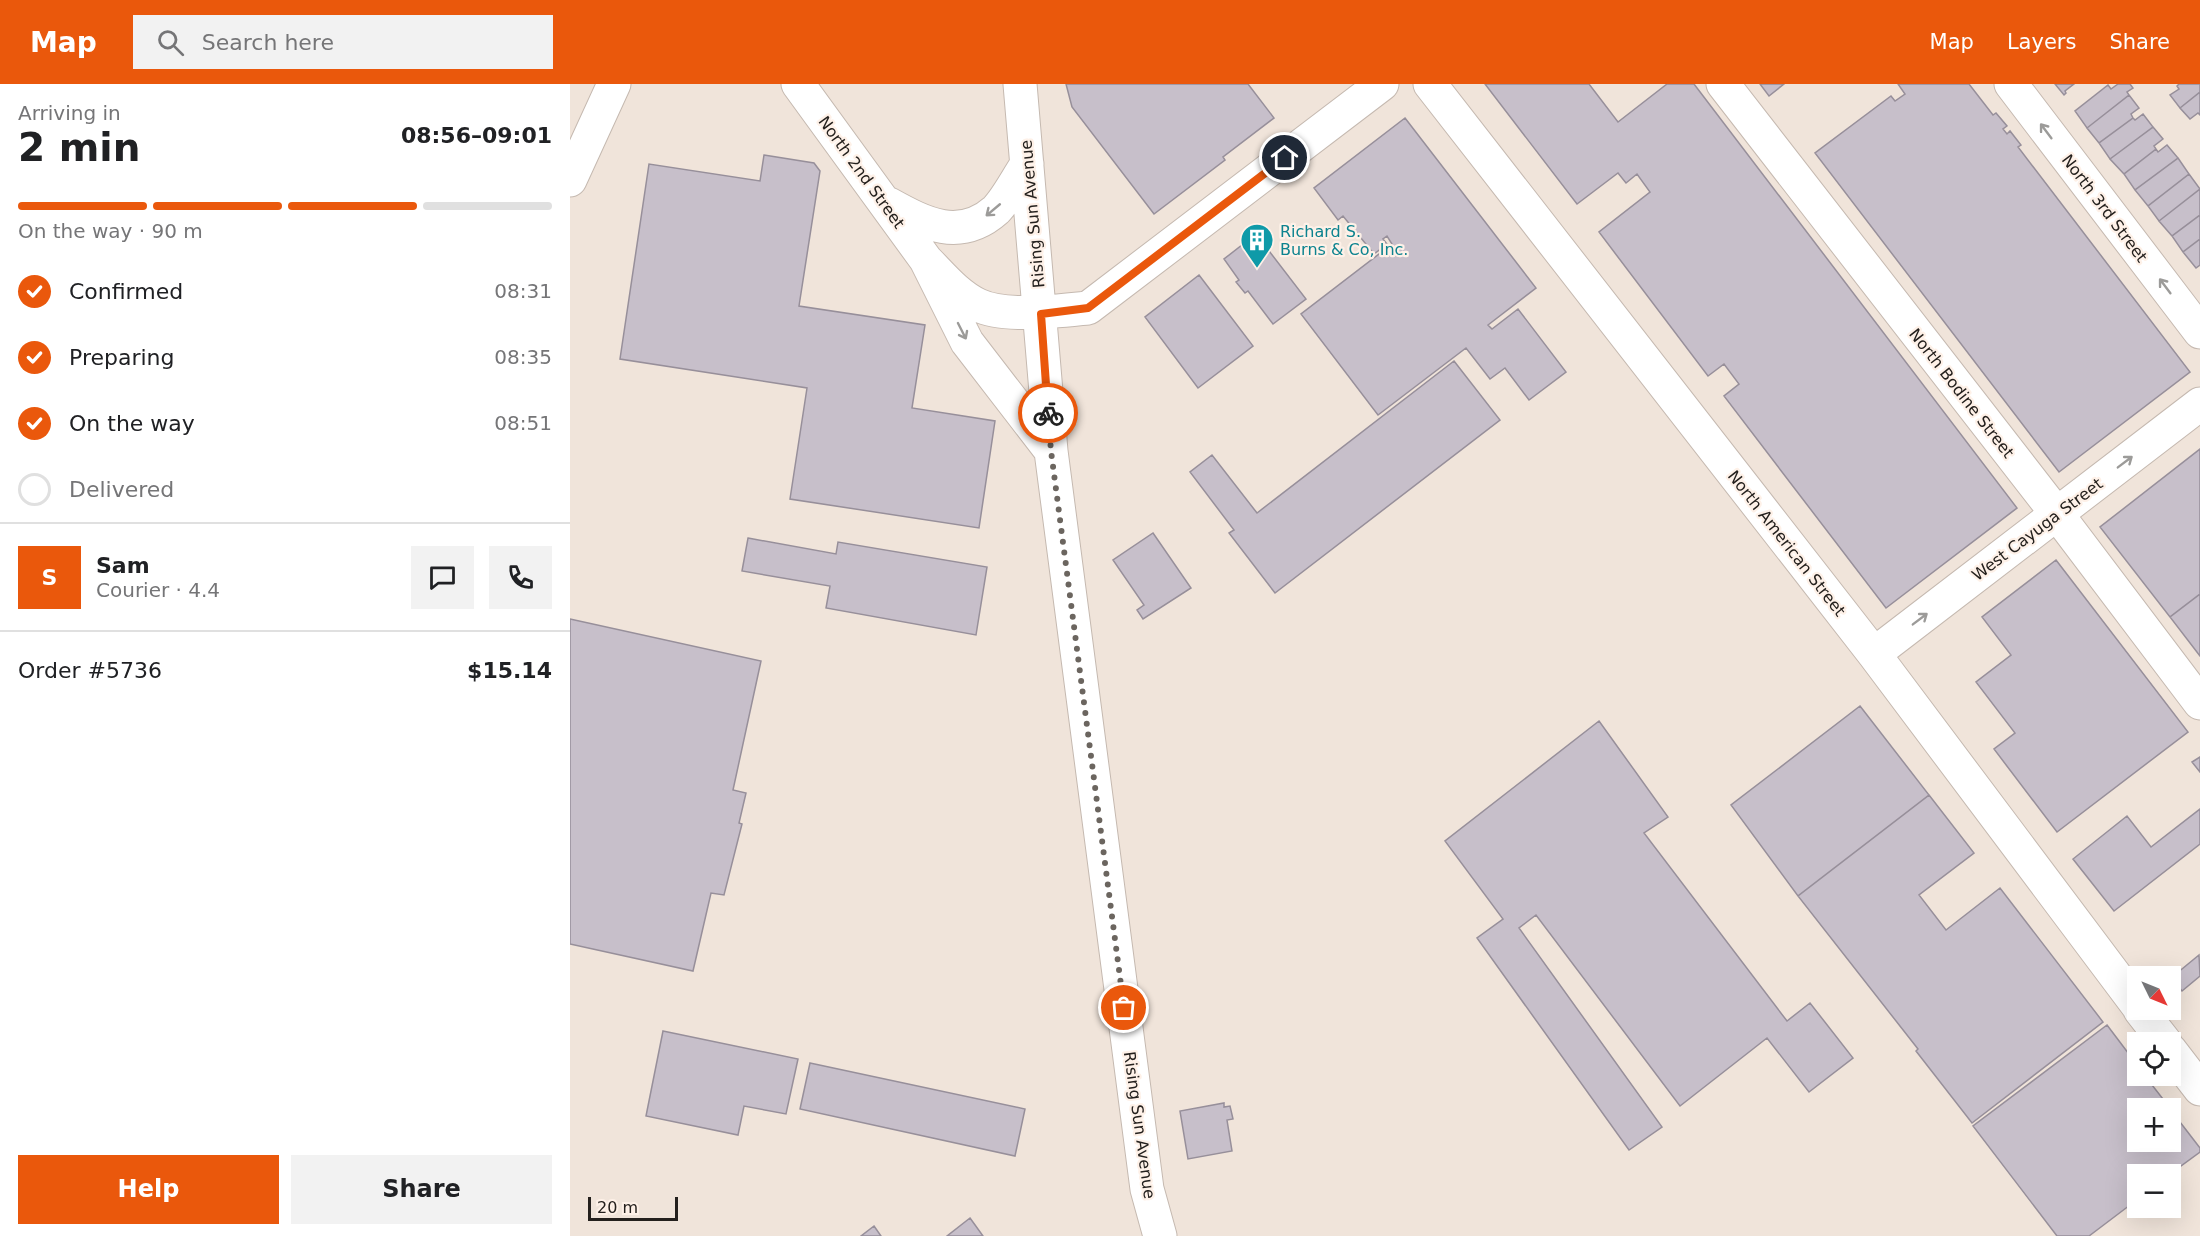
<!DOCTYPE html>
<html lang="en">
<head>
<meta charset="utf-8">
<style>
	:root { --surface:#fff; --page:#f2f2f2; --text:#202124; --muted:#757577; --line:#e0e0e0; --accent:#ea580c }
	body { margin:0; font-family:"DejaVu Sans",sans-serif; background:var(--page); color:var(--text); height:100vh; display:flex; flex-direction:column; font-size:22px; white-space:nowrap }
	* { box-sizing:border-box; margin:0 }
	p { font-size:20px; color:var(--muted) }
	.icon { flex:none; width:33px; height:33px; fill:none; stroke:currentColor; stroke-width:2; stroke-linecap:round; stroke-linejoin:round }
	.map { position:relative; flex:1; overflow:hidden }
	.details { display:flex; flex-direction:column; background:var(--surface); width:570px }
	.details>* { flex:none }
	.needle { width:39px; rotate:133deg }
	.controls { position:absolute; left:1557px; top:882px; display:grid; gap:12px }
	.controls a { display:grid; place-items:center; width:54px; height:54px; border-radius:0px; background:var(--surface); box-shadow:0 6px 24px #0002; font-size:30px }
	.scale { position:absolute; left:18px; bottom:15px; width:90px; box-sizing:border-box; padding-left:6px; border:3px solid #24201d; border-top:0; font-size:16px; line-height:21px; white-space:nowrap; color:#24201d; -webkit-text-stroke:4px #fef1e8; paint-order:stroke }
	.pin { position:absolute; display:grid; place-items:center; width:51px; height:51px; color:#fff; margin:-26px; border:3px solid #fff; border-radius:50%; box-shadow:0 2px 6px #0007 }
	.courier { position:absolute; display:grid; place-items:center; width:60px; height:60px; margin:-30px; border:4px solid #ea580c; border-radius:50%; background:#fff; color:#222; box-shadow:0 2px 8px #0007 }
	.overview em { font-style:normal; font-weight:700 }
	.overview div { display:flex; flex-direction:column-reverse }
	.overview { display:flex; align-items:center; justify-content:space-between; height:102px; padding:0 18px }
	h1 { font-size:39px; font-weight:700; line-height:45px }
	.bar { display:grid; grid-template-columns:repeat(4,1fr); gap:9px 6px; align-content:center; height:72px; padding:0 18px }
	.bar i { height:8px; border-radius:4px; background:var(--line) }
	.bar .current { background:var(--accent) }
	.bar p { grid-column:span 4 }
	.line { display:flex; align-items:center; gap:15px; padding:0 18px; border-top:2px solid var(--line) }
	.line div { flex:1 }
	.round { display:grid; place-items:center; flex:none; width:63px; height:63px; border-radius:0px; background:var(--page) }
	ol { padding:0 18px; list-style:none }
	li { display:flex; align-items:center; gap:18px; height:66px }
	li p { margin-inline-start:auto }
	li .icon { padding:6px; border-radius:50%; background:var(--accent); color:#fff; stroke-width:4 }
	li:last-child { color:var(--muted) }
	li i { width:33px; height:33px; border:3px solid var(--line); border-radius:50% }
	.button { display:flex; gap:12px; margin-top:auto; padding:12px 18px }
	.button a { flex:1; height:69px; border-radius:0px; background:var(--accent); color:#fff; font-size:24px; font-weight:700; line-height:69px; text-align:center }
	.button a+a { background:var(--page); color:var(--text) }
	header { display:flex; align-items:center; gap:36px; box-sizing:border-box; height:84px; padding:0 30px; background:var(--accent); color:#fff }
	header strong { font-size:28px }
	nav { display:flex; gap:33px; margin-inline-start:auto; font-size:21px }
	.search { width:420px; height:54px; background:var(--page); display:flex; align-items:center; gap:15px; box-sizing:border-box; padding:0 21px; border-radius:0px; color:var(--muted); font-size:22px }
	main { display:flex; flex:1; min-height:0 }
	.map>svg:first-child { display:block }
</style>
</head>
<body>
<header>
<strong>Map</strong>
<div class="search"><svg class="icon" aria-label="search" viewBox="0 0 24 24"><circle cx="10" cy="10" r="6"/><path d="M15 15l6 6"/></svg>Search here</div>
<nav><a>Map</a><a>Layers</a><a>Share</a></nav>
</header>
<main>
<section class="details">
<div class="overview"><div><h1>2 min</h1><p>Arriving in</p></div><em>08:56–09:01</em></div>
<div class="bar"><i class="current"></i><i class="current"></i><i class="current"></i><i></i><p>On the way · 90 m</p></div>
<ol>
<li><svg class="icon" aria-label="check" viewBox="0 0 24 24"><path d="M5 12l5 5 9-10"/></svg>Confirmed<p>08:31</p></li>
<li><svg class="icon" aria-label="check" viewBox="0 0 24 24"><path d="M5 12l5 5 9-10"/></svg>Preparing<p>08:35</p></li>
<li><svg class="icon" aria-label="check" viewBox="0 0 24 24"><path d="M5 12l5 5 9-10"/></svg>On the way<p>08:51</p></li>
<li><i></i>Delivered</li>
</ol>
<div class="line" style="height:108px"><b class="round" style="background:var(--accent);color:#fff">S</b><div><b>Sam</b><p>Courier · 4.4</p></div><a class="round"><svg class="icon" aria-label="chat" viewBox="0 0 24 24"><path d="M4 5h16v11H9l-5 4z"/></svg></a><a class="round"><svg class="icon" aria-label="phone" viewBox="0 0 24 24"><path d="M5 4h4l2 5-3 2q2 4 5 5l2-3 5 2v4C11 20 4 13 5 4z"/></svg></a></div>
<div class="line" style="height:78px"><div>Order #5736</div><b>$15.14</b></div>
<div class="button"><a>Help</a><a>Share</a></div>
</section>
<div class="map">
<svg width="1630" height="1152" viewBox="0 0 1630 1152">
	<rect width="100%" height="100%" fill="#f0e4da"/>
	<path fill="#c7bfca" stroke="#978f9a" stroke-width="1.5" d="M496,0H678L704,34L653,73L655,76L584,130L502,23Z
		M915,0H1019L1048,38L1097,0H1124L1447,424L1316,524L1154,312L1169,300L1154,280L1138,292L1029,148L1080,108L1067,90L1056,99L1048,89L1007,120Z
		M1190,0H1214L1199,12Z
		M1328,0H1399L1423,31L1426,29L1437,42L1433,45L1437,50L1440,47L1451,61L1448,63L1620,288L1489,388L1245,69L1321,12L1325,17L1335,10Z
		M1485,0H1504L1495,7L1496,9L1494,11Z
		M1548,0H1560L1563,4L1557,8L1559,11L1517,44L1505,27L1538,1L1541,5Z
		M1609,0H1630V8L1610,24L1600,11L1609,5L1607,2Z
		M1630,8V31L1628,29L1620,35L1610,24Z
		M1559,11L1569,24L1561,30L1563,34L1529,59L1517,44Z
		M1573,30L1583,43L1540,75L1529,59L1563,34L1565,36Z
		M835,34L966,204L918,241L922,245L948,225L996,288L959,316L935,284L920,295L896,264L808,331L731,230L822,160L817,152L813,155L817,160L804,170L773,132L768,136L744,104Z
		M1583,43L1593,55L1584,62L1586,65L1554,90L1540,75Z
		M1597,61L1608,74L1565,106L1554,90L1586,65L1588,68Z
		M194,71L244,79L250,87L229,222L355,241L342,324L425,337L409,444L220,415L237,304L50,275L79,80L190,97Z
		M1608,74L1619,90L1578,122L1565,106Z
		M1619,90L1630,105L1589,137L1578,122Z
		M1630,105V131L1602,152L1589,137Z
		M1630,131V155L1613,168L1602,152Z
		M686,150L736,215L703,240L678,207L675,209L666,198L669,196L654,175Z
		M1630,155V181L1626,184L1613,168Z
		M629,191L683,262L628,304L575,233Z
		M884,277L930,336L705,509L659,449L664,446L620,388L642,371L687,429Z
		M1630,365V510L1600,533L1530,443Z
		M583,449L621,504L573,535L567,526L574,521L543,476Z
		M178,454L266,470L268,458L417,483L406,551L256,524L260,502L172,487Z
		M1486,476L1618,648L1487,748L1424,665L1445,649L1406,598L1441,571L1412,533Z
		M1630,510V572L1600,533Z
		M0,535L191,577L163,706L176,709L169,739L172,740L154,811L141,809L123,887L0,860Z
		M1290,622L1359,711L1228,812L1161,721Z
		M1029,637L1098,733L1074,749L1217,937L1240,919L1283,974L1239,1008L1197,954L1110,1022L966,831L949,844L1092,1043L1059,1066L907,854L933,835L875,757Z
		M1630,673V688L1622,678Z
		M1359,711L1404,769L1349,811L1376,846L1430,804L1533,938L1402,1039L1346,967L1348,965L1228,812Z
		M1630,725V760L1544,827L1503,775L1557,732L1581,763Z
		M1629,871L1630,892L1612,907L1601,894Z
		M1537,941L1568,982V992H1575L1600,1024H1568V1058H1600V1025L1630,1064V1068L1600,1090H1568V1115L1519,1152H1487L1403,1042Z
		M93,947L228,975L216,1030L174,1022L168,1051L76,1032Z
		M240,979L455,1025L445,1072L230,1025Z
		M654,1019V1023L660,1022L663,1035L657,1036L662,1067L618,1075L610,1027Z
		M400,1134L413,1152H377Z
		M304,1142L311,1152H291Z"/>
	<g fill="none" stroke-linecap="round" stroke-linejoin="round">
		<g stroke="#c5b9b0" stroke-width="35">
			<path id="minor" d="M228,0L356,176L397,258L481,367
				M450,0L481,367L577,1105L590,1152
				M860,0L1304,570L1568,922
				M1153,0L1487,430L1630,619
				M1441,0L1630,248
				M0,96L44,0
				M319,120C355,140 390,158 426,126C437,115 448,93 457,80
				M356,176C372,192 387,211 408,221C435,234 489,227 518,224L812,0
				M1304,570L1630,320
				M1570,926L1595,958
				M1600,966L1630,1005"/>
		</g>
		<use href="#minor" stroke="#fff" stroke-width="33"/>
	</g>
	<defs><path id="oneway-shaft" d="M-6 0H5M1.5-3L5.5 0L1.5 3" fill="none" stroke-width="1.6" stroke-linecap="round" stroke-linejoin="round" transform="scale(1.5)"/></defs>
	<g stroke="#9c9b99">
		<use href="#oneway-shaft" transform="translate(1476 47) rotate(-127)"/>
		<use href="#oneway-shaft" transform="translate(423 126) rotate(140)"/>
		<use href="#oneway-shaft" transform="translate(1595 202) rotate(-127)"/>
		<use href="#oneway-shaft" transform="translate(392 247) rotate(63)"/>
		<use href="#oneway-shaft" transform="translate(1555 378) rotate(-37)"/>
		<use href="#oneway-shaft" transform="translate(1350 535) rotate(-37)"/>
	</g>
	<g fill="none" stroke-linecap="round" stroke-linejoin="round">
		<path stroke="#6b655f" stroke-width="6" stroke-dasharray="0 10.8" d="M478,329L481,367L554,924"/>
		<path stroke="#ea580c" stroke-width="8" d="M478,329L471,230L518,224L715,74"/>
	</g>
	<defs>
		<g id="building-pin" transform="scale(1.725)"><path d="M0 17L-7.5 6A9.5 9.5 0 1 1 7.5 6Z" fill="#0f9aa8" stroke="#fef1e8"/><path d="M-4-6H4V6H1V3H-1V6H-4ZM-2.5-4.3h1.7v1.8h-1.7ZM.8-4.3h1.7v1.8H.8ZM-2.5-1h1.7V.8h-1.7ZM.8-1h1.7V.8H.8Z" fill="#fff"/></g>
	</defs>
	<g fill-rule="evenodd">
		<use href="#building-pin" x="687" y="156"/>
	</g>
	<g text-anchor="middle" stroke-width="4.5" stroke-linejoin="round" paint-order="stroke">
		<g font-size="16" fill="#24201d" stroke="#fef1e8">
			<text transform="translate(292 88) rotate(54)" y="6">North 2nd Street</text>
			<text transform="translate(1535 124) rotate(53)" y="6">North 3rd Street</text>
			<text transform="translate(462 130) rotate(-95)" y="6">Rising Sun Avenue</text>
			<text transform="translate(1392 309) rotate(52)" y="6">North Bodine Street</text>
			<text transform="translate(1467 445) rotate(-37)" y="6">West Cayuga Street</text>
			<text transform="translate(1217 459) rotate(52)" y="6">North American Street</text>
			<text transform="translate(570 1041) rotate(82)" y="6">Rising Sun Avenue</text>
		</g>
		<g font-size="16" fill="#0d838f" stroke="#fef1e8" text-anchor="start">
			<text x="710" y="153">Richard S.<tspan x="710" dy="18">Burns &amp; Co, Inc.</tspan></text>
		</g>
	</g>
</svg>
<div class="controls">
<a><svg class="needle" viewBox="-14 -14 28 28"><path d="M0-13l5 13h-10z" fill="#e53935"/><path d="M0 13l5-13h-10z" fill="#757577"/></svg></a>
<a><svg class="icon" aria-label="locate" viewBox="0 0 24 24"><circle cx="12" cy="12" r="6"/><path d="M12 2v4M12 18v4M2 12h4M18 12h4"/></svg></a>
<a>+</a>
<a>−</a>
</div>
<div class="scale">20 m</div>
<div class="pin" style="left:554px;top:924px;background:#ea580c"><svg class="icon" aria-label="bag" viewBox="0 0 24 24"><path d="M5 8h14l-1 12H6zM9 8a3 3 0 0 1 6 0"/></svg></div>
<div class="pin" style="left:715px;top:74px;background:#1f2937"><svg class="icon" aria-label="home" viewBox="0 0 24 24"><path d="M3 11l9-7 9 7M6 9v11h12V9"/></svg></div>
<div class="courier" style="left:478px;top:329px"><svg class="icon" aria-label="bike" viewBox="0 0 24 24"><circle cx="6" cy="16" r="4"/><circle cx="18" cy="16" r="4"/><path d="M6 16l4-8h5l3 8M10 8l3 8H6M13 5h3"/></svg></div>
</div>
</main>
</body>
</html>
